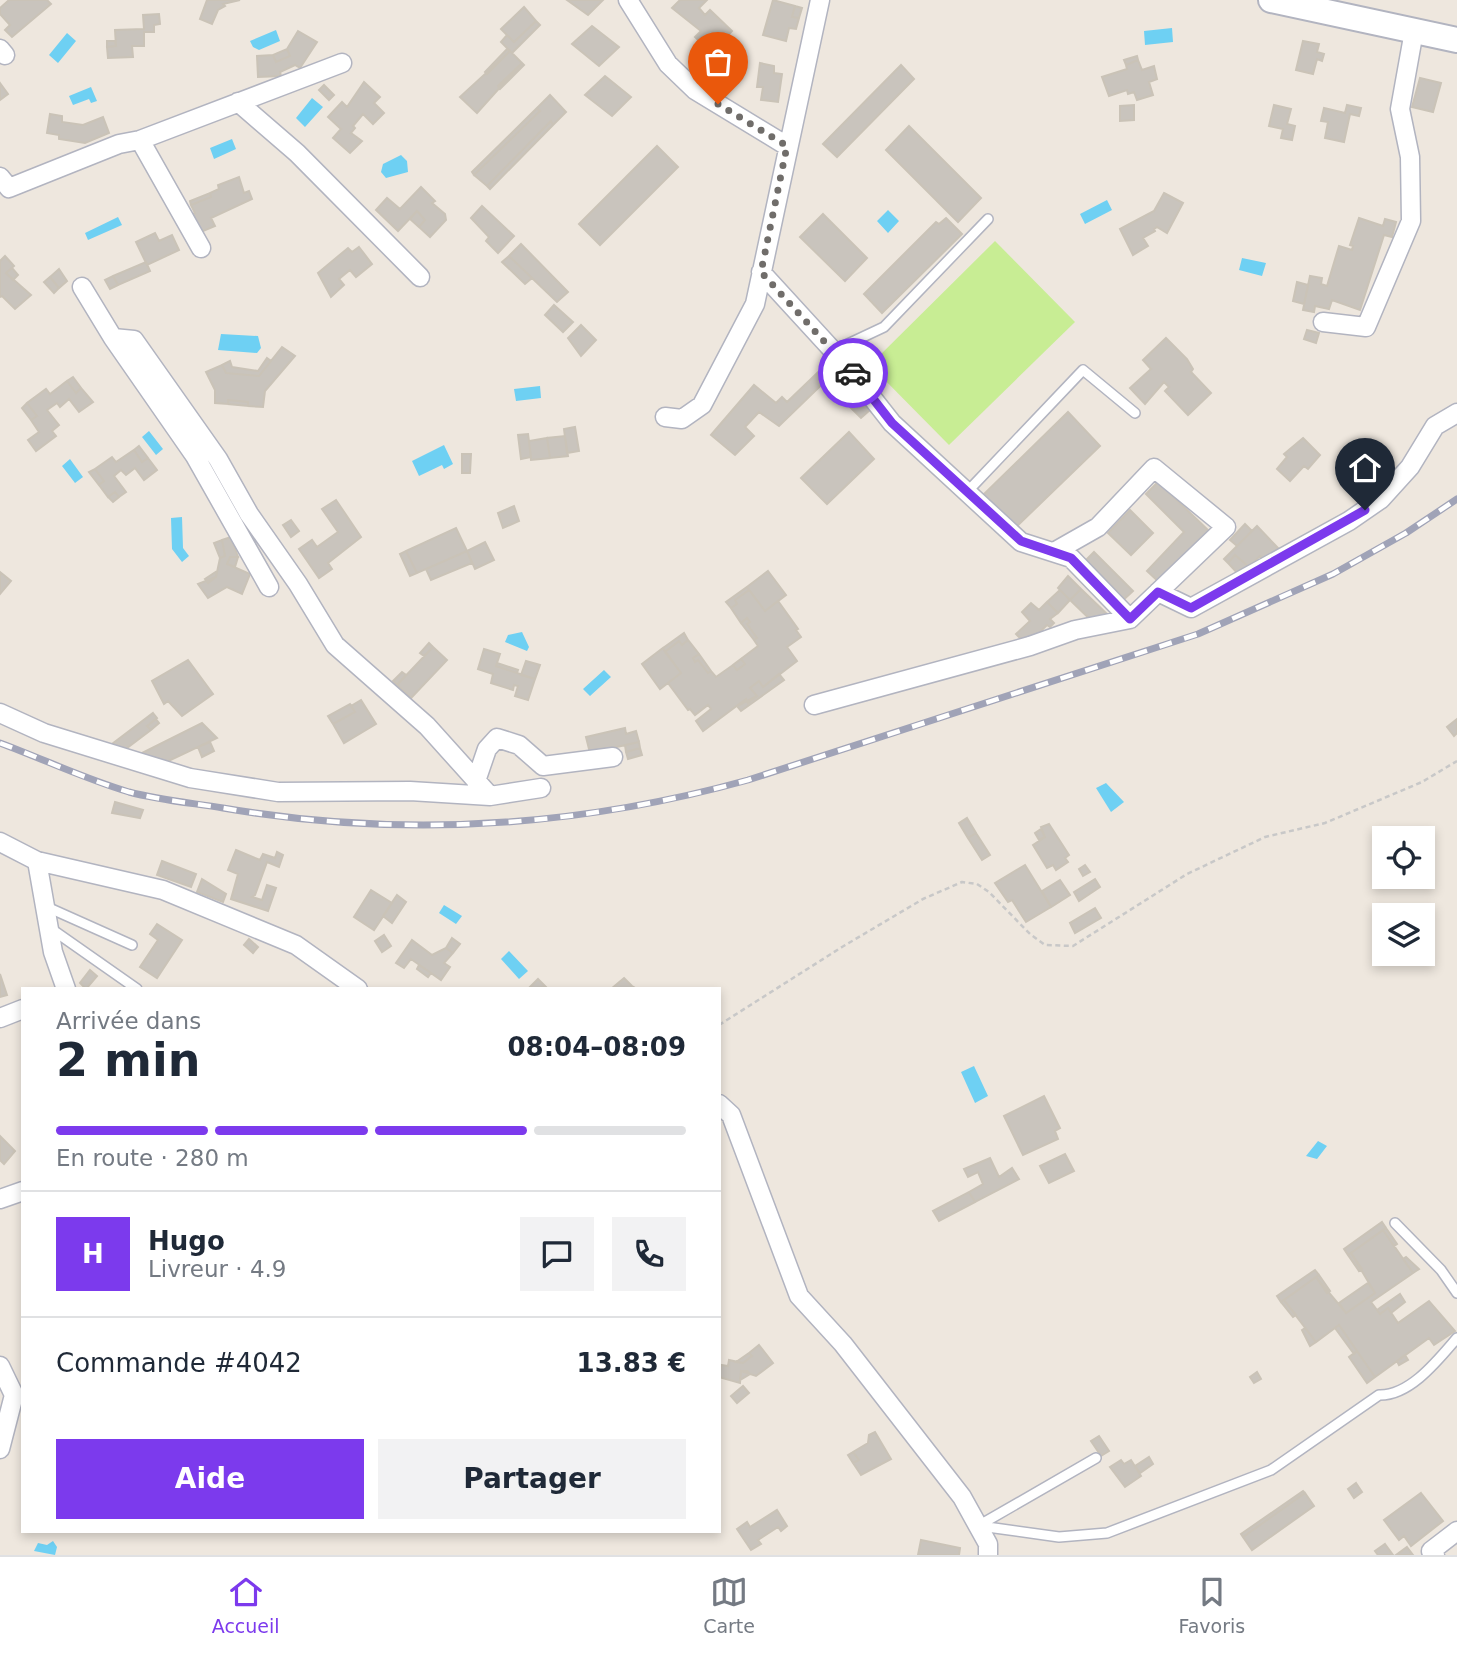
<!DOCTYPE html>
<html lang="fr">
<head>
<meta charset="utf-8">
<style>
	:root { --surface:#fff; --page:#f2f2f3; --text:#1f2937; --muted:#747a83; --line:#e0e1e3; --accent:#7c3aed }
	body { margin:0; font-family:"DejaVu Sans",sans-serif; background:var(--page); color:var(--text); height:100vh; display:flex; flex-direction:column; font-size:26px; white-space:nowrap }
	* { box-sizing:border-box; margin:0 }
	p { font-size:23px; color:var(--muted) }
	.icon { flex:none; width:38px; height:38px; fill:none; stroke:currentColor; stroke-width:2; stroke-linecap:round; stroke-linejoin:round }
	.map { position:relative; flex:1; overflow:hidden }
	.panel { position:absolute; left:21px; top:987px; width:700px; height:546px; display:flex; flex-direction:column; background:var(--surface); border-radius:0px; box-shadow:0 4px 10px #0003 }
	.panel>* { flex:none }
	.controls { position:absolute; left:1372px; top:826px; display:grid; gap:14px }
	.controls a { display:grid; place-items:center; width:63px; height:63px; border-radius:0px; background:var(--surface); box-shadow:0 4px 10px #0003; font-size:35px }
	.pin { position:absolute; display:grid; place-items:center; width:60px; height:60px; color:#fff; margin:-72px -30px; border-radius:50% 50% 50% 0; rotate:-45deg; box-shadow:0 0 7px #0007 }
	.pin .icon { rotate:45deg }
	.courier { position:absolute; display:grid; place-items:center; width:70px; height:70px; margin:-35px; border:5px solid #7c3aed; border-radius:50%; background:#fff; color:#222; box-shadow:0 2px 9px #0007 }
	.headline em { font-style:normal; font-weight:600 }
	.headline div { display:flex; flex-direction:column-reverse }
	.headline { display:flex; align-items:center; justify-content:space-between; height:119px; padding:0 35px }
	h1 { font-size:46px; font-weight:600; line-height:52px }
	.bar { display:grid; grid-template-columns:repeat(4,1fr); gap:10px 7px; align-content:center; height:84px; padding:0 35px }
	.bar i { height:9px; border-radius:5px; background:var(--line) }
	.bar .active { background:var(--accent) }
	.bar p { grid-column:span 4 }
	.line { display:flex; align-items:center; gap:18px; padding:0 35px; border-top:2px solid var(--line) }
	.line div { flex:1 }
	.round { display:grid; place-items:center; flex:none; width:74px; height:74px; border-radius:0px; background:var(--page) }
	.action { display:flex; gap:14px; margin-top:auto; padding:14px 35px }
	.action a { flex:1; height:80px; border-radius:0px; background:var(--accent); color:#fff; font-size:28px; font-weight:600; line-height:80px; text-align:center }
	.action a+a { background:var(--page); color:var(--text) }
	.menu { display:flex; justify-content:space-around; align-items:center; height:98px; border-top:2px solid var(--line); background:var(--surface); font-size:19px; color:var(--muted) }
	.menu a { display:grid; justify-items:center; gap:4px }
	.menu .active { color:var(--accent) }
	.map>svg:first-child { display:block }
</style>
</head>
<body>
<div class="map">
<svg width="1457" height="1555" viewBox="0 0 1457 1555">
	<rect width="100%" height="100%" fill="#eee7de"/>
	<path fill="#c8ed94" d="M995,241L1075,322L949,445L870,365Z"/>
	<path fill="#6ed0f3" d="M1172,28L1173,42L1145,45L1144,31Z
		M276,30L280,41L259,50L253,47L250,41Z
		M67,33L76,41L58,63L49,55Z
		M91,87L97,101L91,103L89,99L73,105L69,96Z
		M312,98L323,107L305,127L296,118Z
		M232,139L236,149L214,159L210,148Z
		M401,155L407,161L408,172L386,178L381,172L383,164Z
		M1107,200L1112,210L1085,224L1080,214Z
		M888,210L899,221L888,233L877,221Z
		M118,217L122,225L88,240L85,233Z
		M1242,258L1266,263L1262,276L1239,270Z
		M221,334L258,336L261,348L257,353L218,350Z
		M540,386L541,398L516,401L514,389Z
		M149,431L163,449L156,455L142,437Z
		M444,445L453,464L444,469L442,465L419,476L412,461Z
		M70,459L83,477L75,483L62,466Z
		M182,517L183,548L189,556L182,562L172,549L171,518Z
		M522,632L529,647L527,651L505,642L508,635Z
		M604,670L611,677L590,696L583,689Z
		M1106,783L1124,802L1111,812L1096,788Z
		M444,905L462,916L456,924L439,913Z
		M509,951L528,971L519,979L501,959Z
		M974,1066L988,1096L975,1103L961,1072Z
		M1318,1141L1327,1146L1317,1159L1306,1156Z
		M53,1541L57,1547L55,1555L34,1551L38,1543L47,1545Z"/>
	<path fill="#c9c4bd" stroke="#cac3b7" stroke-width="2" d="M9,0H47L51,4L12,37L5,30L10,25L0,14V8Z
		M207,0H240L223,4L225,6L218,10L212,24L200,19Z
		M567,0H603L588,15Z
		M680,0H707L699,8L705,15L710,10L732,31L711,52L695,37L701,31L672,8Z
		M773,0L795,6L792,17L799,18L796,29L789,28L786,41L763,35Z
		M795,6L802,8L799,18L792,17Z
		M524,7L536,21L514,42L501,29Z
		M159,14L160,24L154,25V32H144V46H132L133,57L108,58L107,47L116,46L115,30L144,29L143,15Z
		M536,21L540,25L512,53L501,42L507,35L514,42Z
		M592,26L619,47L599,66L572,44Z
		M298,31L317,42L300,68L295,65L280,72L281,76L258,77L257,56L273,55L276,62L290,56L287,49Z
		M107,41H115L116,46L107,47Z
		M1303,41L1319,44L1317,52L1324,54L1322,61L1317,59L1313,74L1296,70Z
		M287,49L290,56L276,62L273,55Z
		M507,49L510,51L487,74L485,72Z
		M510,51L522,63L477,113L460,97Z
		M1137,56L1138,60L1126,65L1124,60Z
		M1138,60L1142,70L1154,66L1157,79L1149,82L1153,95L1137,100L1134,92L1128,94L1127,90L1109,96L1102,77L1127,69L1126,65Z
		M522,63L524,65L500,89L498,86Z
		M760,63L774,66V73L782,74L778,102L761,100L763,87H757Z
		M901,65L914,79L837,157L823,144Z
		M605,76L631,97L612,116L585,95Z
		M1420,78L1441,83L1433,112L1412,107Z
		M364,82L380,97L374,103L384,113L373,124L363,114L353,126L355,128L351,133L362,141L350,153L333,138L341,129L328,117L342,102L347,107Z
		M0,83L8,94L0,100Z
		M324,85L334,95L329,100L319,90Z
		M550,95L566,112L553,125L551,121L487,186L474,175L540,111L537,108Z
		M1134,105V120L1120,121V106Z
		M1274,105L1291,109L1287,124L1295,126L1292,140L1281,138L1283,129L1269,126Z
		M1347,105L1361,108L1359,116L1350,114L1344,142L1325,138L1328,122L1321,121L1324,108L1345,113Z
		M537,108L540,111L474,175L472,172Z
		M50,114L62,116V122L83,125L103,117L109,133L85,143L59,139V135L47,133Z
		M551,121L553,125L490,189L487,186Z
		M909,126L981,198L958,222L886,150Z
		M657,146L678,167L600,245L579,224Z
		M239,177L244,193L249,191L252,199L211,218L215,226L196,234L189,216L195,213L191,205L211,197L210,193L219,189L218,185Z
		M421,187L435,201L432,203L445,214L446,220L430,237L419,227L425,220L417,211L398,231L376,210L387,198L400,209Z
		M210,193L211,197L191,205L190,201Z
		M1164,193L1183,203L1167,233L1157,227L1154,229L1155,231L1143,238L1148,246L1133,255L1120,229L1154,211Z
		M482,206L514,236L498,253L486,241L489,237L471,218Z
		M417,211L425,220L419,227L410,219Z
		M823,214L867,258L845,281L800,237Z
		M946,218L962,234L882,313L864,294L936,222L939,224Z
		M1359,218L1383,226L1385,219L1396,222L1392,237L1384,235L1360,310L1332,300L1329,309L1315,306L1314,312L1303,310L1310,276L1322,278L1321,284L1327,286L1339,246L1352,250L1353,246L1350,245Z
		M155,233L159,241L172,235L179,250L147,265L136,242Z
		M521,244L568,292L557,302L509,256Z
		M359,247L372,264L356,277L350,270L345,274L339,279L344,285L331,297L318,273L348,248L352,252Z
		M5,256L14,266L6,273L31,295L15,309L2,296L0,297V261Z
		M509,256L532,278L525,284L502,262Z
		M146,262L150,271L118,285L113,276Z
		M12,268L18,275L13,280L6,273Z
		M59,269L67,281L59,288L50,277Z
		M113,276L118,285L110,289L105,280Z
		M50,277L59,288L54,293L44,282Z
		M1297,282L1308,285L1304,304L1293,301Z
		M554,305L573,322L563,332L545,315Z
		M581,325L596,340L581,356L568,338Z
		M1307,330L1319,333L1316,343L1304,339Z
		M1166,338L1187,359L1193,369L1191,372L1211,393L1188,415L1165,391L1169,387L1164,382L1145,404L1130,388L1151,369L1143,360Z
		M282,347L295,356L265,391L263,407L248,406V402L228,400V404L215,403V390L206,372L222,365L226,373L259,376Z
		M834,357L842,365L779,426L759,412L745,427L754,436L735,455L711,435L754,385L776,403L782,397L787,402Z
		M267,358L271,361L259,376L226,373L222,365L230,361L232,367L258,371Z
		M73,377L81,388L76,393L67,381Z
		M67,381L76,393L81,388L93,402L79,412L69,399L60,407L57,403L47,410L59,425L52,431L56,436L36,451L28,440L39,432L31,420L37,416L27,403L46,389L50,394Z
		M843,383L850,390L842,398L835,391Z
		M850,390L857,397L848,405L842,398Z
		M857,397L870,410L861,418L848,405Z
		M228,400L248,402V406L228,404Z
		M27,403L37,416L31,420L22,408Z
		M1068,412L1100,446L1014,529L982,496Z
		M575,427L579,451L567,453L564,429Z
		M849,432L874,459L827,504L801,478Z
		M528,434L531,457L521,459L518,435Z
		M565,436L568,456L550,458L547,438Z
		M547,438L550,458L531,460L529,441Z
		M1303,438L1320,455L1308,469L1304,466L1290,481L1277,469L1287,457L1284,454Z
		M139,446L148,458L142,462L134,450Z
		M134,450L142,462L148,458L157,470L144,480L135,468L126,475L121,470L114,476L126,492L119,497L115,492L108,497L99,485L104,481L95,469L112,457L116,462Z
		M462,454H471L470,473H462Z
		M95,469L104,481L99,485L89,472Z
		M1158,482L1210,532L1160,583L1147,571L1184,532L1146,494Z
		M115,492L119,497L113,502L108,497Z
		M336,500L361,537L328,563L332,569L319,578L299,549L312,540L317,547L338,532L322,509Z
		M514,506L519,521L503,528L498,513Z
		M1130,510L1153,533L1131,555L1108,533Z
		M291,520L299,531L291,537L283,525Z
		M1245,524L1252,531L1237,546L1230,540Z
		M1257,526L1278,548L1265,561L1260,556L1249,567L1235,555L1228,563L1224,559Z
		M456,528L467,551L417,573L406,551Z
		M231,537L238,557H230L227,564L250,574L242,594L227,587L208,598L198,584L216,577L220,558L225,556L222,540Z
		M222,540L225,556L220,558L214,543Z
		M485,542L494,560L475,569L467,551Z
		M406,551L417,573L410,576L400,554Z
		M467,551L472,563L431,580L426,569Z
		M1094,552L1133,591L1121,602L1083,563Z
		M1235,555L1249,567L1240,576L1228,563Z
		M230,557H238L235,567L227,564Z
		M217,571L216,577L208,583L205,579Z
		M768,571L786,595L765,611L747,587Z
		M0,572L11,581L0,594Z
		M1068,576L1081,589L1070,600L1058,588Z
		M747,587L749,590L735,600L737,604L731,608L726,602Z
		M1081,589L1108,615L1097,626L1070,600Z
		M749,590L765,611L778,601L798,629L796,630L801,637L787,647L797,661L763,687L759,681L750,688L757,696L748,703L746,699L703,731L696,721L711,709L708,705L695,715L690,709L688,710L668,683L681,673L665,652L679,641L682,645L688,640L699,654L693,658L695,662L698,660L708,673L711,671L716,677L733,665L737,670L745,664L741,659L758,646L754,640L757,638L747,624L750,622L747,618L741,623L731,608L737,604L735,600Z
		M1060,590L1070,600L1058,613L1047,602Z
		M1047,602L1058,613L1050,619L1054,623L1050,627L1047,625L1027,645L1016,634L1030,621L1022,612L1031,603L1039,610Z
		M747,618L750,622L747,624L757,638L754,640L741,623Z
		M684,633L688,640L682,645L679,641L665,652L663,648Z
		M429,643L433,647L424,656L420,653Z
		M433,647L447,660L411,698L397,685Z
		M663,648L681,673L660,689L642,664Z
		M484,649L500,654L496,666L535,679L528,700L515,696L518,686L514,685L513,690L491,683L493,674L478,669Z
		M699,654L711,671L708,673L698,660L695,662L693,658Z
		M741,659L745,664L737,670L733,665Z
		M188,660L213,694L182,716L168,701L164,704L152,681Z
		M526,661L540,665L535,679L521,675Z
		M497,663L518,670L517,673L496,666Z
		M402,672L406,675L397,685L393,681Z
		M779,674L784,680L741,711L737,706L757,696L750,688L759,681L763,687Z
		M361,700L376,724L344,743L333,724L355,712L351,706Z
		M350,704L355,712L333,724L328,716Z
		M153,713L157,718L147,726L151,730L119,754L112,744Z
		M156,719L159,723L151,730L147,726Z
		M1457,719V733L1454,736L1447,727Z
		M202,723L217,738L160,765L146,762L142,753Z
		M625,728L626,734L636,731L639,742L590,753L586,737Z
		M210,742L214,751L202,757L198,747Z
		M639,742L640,748L626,752L625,745Z
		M640,748L642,755L628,759L626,752Z
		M115,802L143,810L140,818L112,813Z
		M967,818L976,833L968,838L959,823Z
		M1049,824L1069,855L1065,858L1068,862L1056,870L1053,865L1047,868L1033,845L1045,837L1041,827Z
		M1041,829L1045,837L1039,840L1035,833Z
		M976,833L990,855L982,860L968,838Z
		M236,850L260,860L263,854L275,858L277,852L283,855L279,867L267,862L255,895L252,897L262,900L267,885L276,888L268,911L231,899L238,874L228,870Z
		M162,861L196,874L191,887L157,875Z
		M1025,865L1051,907L1026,922L1012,900L1008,902L995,883Z
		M1085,865L1090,872L1083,876L1079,869Z
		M202,879L226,894L223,902L197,892Z
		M1095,879L1100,887L1079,901L1074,892Z
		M1060,880L1070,895L1051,907L1042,891Z
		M371,890L392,903L374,930L354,917Z
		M397,895L406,902L392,923L383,916Z
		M1095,908L1101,918L1075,933L1070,923Z
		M157,924L182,940L157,978L140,967L158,940L150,934Z
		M384,935L391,946L382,952L375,941Z
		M452,938L460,944L453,953L446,948Z
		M249,939L258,947L253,953L244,945Z
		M412,940L432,955L446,948L453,953L444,963L450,967L441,980L411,959L404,968L396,963Z
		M419,965L431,973L428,977L417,969Z
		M90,970L97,976L86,989L80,983Z
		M0,974L7,995L0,997Z
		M624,978L632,986L637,989H611Z
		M538,979L546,987L528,989Z
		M1044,1096L1060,1128L1055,1131L1058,1139L1023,1155L1004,1116Z
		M0,1136L15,1151L4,1164L0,1160Z
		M1065,1154L1074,1171L1049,1183L1040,1166Z
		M990,1158L999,1177L1012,1168L1019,1179L975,1202L969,1192L983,1184L978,1172L968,1177L964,1169Z
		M969,1192L975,1202L939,1221L933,1211Z
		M1382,1222L1386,1228L1348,1255L1344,1249Z
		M1386,1228L1397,1244L1394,1246L1383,1230Z
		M1383,1230L1413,1273L1371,1302L1380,1314L1388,1308L1398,1323L1429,1301L1455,1331L1434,1345L1429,1338L1375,1377L1339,1325L1316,1342L1284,1300L1316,1277L1346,1313L1375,1293L1351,1253Z
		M1351,1253L1362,1269L1359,1271L1348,1255Z
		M1406,1257L1419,1269L1413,1273L1403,1259Z
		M1315,1270L1319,1275L1281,1302L1277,1296Z
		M1319,1275L1330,1291L1327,1293L1316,1277Z
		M1368,1283L1375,1293L1346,1313L1339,1303Z
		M1400,1294L1405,1302L1391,1313L1388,1308L1380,1314L1377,1310Z
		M1284,1300L1296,1315L1293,1317L1281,1302Z
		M1339,1325L1357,1351L1354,1354L1335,1328Z
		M1305,1328L1316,1342L1310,1346L1302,1330Z
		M759,1345L773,1363L756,1376L741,1371L740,1383L719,1377L721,1365L728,1366L729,1360L743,1363L752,1356L749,1353Z
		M1357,1351L1375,1377L1367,1383L1349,1357Z
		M749,1353L752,1356L743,1363L736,1362Z
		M1405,1355L1408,1360L1399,1365L1397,1361Z
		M741,1371H747L750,1374L740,1380Z
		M1257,1372L1261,1379L1254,1383L1250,1377Z
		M743,1386L749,1393L737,1403L731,1396Z
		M875,1432L891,1459L861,1475L853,1463L859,1460L853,1452L868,1443L869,1435Z
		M1099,1436L1109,1451L1101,1456L1091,1441Z
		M853,1452L859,1460L853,1463L848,1455Z
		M1149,1457L1153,1464L1140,1473L1135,1466Z
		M1121,1460L1124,1464L1131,1460L1141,1476L1125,1487L1110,1467Z
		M1356,1483L1362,1492L1354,1498L1348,1489Z
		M1303,1491L1305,1493L1243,1537L1241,1534Z
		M1305,1493L1314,1506L1252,1550L1243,1537Z
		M1421,1493L1443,1521L1411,1546L1404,1536L1399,1540L1384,1520Z
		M777,1510L787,1526L781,1531L778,1527L758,1540L761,1544L751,1550L737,1529L747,1522L750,1527Z
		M921,1540L960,1548L959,1555H918Z
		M1385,1544L1393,1555H1378L1375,1551Z
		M1407,1547L1413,1555H1396Z"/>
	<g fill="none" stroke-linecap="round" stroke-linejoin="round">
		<g stroke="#b2b4c0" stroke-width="12">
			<path id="lane" d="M833,351L884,327L988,219
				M967,492L1083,370L1135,413
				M47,907L132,945
				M50,928L137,989
				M1395,1223L1441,1270L1457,1293
				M978,1526L1096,1458
				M980,1526L1059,1537L1107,1533L1271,1470L1379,1395C1410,1396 1438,1360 1457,1338"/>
		</g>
		<g stroke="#b2b4c0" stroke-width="21">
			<path id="street" d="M628,0L668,64L695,90L787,146
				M0,49L5,55
				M238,102L297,153L420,277
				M140,140L201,248
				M0,177L9,188L119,144L140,140L342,63
				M761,272L848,367L892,423L1021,542L1071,558L1130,619L1226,527L1154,468L1098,527L1054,552
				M82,287L113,338L195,456L269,587
				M1323,322L1366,327L1411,221L1410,157L1400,109L1414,31
				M113,338L134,340L218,459L249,514L298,584L335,645L427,726L490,796
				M665,417L682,419L702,405L755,304L820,0
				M1158,592L1191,608L1349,521L1381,499L1410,467L1435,426L1457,413
				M814,705L1030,646L1075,630L1130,619
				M0,713L44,733L190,778L278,792L410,791L490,796L541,788
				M476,781L487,749L497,738L519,745L543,766L613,757
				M0,842L37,861L163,890L296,945L358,989
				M37,861L53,952L66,989
				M0,1018L23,1009
				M719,1104L731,1115L799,1296L843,1344L962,1497L988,1544V1555
				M0,1199L23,1191
				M0,1366L14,1395L0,1449
				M1435,1555L1431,1551L1457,1531"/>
		</g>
		<g stroke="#b2b4c0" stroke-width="28">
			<path id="secondary" d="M1271,0L1457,40"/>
		</g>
		<path stroke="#c8c8c8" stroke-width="2.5" stroke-dasharray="5 3.5" stroke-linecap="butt" d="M719,1025L842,947L923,899L962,882L977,884L989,892L1030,934L1045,945L1073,946L1187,874L1265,837L1325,823L1422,782L1457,761"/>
		<use href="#lane" stroke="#fff" stroke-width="9"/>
		<use href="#street" stroke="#fff" stroke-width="18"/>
		<use href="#secondary" stroke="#fff" stroke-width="24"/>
		<g stroke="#a0a3b7" stroke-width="7">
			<path id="rail" d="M0,743C43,759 85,779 129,792C159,800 192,803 223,808C400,838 575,828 748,780L1198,634L1333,574L1406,533L1457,499"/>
		</g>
		<use href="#rail" stroke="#fff" stroke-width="4.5" stroke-dasharray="13" stroke-linecap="butt"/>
	</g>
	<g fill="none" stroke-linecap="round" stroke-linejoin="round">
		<path stroke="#706d6a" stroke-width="7" stroke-dasharray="0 12.6" d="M718,104L787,146L761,272L853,373"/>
		<path stroke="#7c3aed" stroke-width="9" d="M853,373L892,423L1021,541L1071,558L1130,619L1158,592L1191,608L1365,510"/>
	</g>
</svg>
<div class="controls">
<a><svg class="icon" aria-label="locate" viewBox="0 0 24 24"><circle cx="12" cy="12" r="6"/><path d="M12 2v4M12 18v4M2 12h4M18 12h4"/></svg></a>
<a><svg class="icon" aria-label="layers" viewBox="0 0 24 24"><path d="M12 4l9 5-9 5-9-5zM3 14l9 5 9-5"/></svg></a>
</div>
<div class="pin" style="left:718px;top:104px;background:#ea580c"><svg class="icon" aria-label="bag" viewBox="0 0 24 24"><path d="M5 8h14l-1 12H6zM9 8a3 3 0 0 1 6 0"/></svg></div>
<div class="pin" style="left:1365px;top:510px;background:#1f2937"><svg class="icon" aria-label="home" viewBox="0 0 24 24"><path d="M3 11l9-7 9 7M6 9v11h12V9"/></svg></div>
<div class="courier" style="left:853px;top:373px"><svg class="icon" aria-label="car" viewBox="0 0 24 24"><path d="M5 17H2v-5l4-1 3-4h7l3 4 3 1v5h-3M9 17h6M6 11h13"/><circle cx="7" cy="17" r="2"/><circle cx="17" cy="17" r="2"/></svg></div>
<section class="panel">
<div class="headline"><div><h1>2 min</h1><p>Arrivée dans</p></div><em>08:04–08:09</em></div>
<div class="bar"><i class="active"></i><i class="active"></i><i class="active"></i><i></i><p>En route · 280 m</p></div>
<div class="line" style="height:126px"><b class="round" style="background:var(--accent);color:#fff">H</b><div><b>Hugo</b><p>Livreur · 4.9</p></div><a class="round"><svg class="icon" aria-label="chat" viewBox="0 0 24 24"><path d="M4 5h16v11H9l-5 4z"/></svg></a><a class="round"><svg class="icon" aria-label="phone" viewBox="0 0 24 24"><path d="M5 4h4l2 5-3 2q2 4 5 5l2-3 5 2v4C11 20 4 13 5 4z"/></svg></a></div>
<div class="line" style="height:91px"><div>Commande #4042</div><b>13.83 €</b></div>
<div class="action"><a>Aide</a><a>Partager</a></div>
</section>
</div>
<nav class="menu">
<a class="active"><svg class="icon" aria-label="home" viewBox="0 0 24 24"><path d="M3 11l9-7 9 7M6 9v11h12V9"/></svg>Accueil</a>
<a><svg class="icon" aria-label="map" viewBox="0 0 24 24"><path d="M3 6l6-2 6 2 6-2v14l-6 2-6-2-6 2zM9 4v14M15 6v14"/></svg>Carte</a>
<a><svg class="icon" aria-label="saved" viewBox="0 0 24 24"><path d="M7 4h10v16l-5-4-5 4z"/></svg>Favoris</a>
</nav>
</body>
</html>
